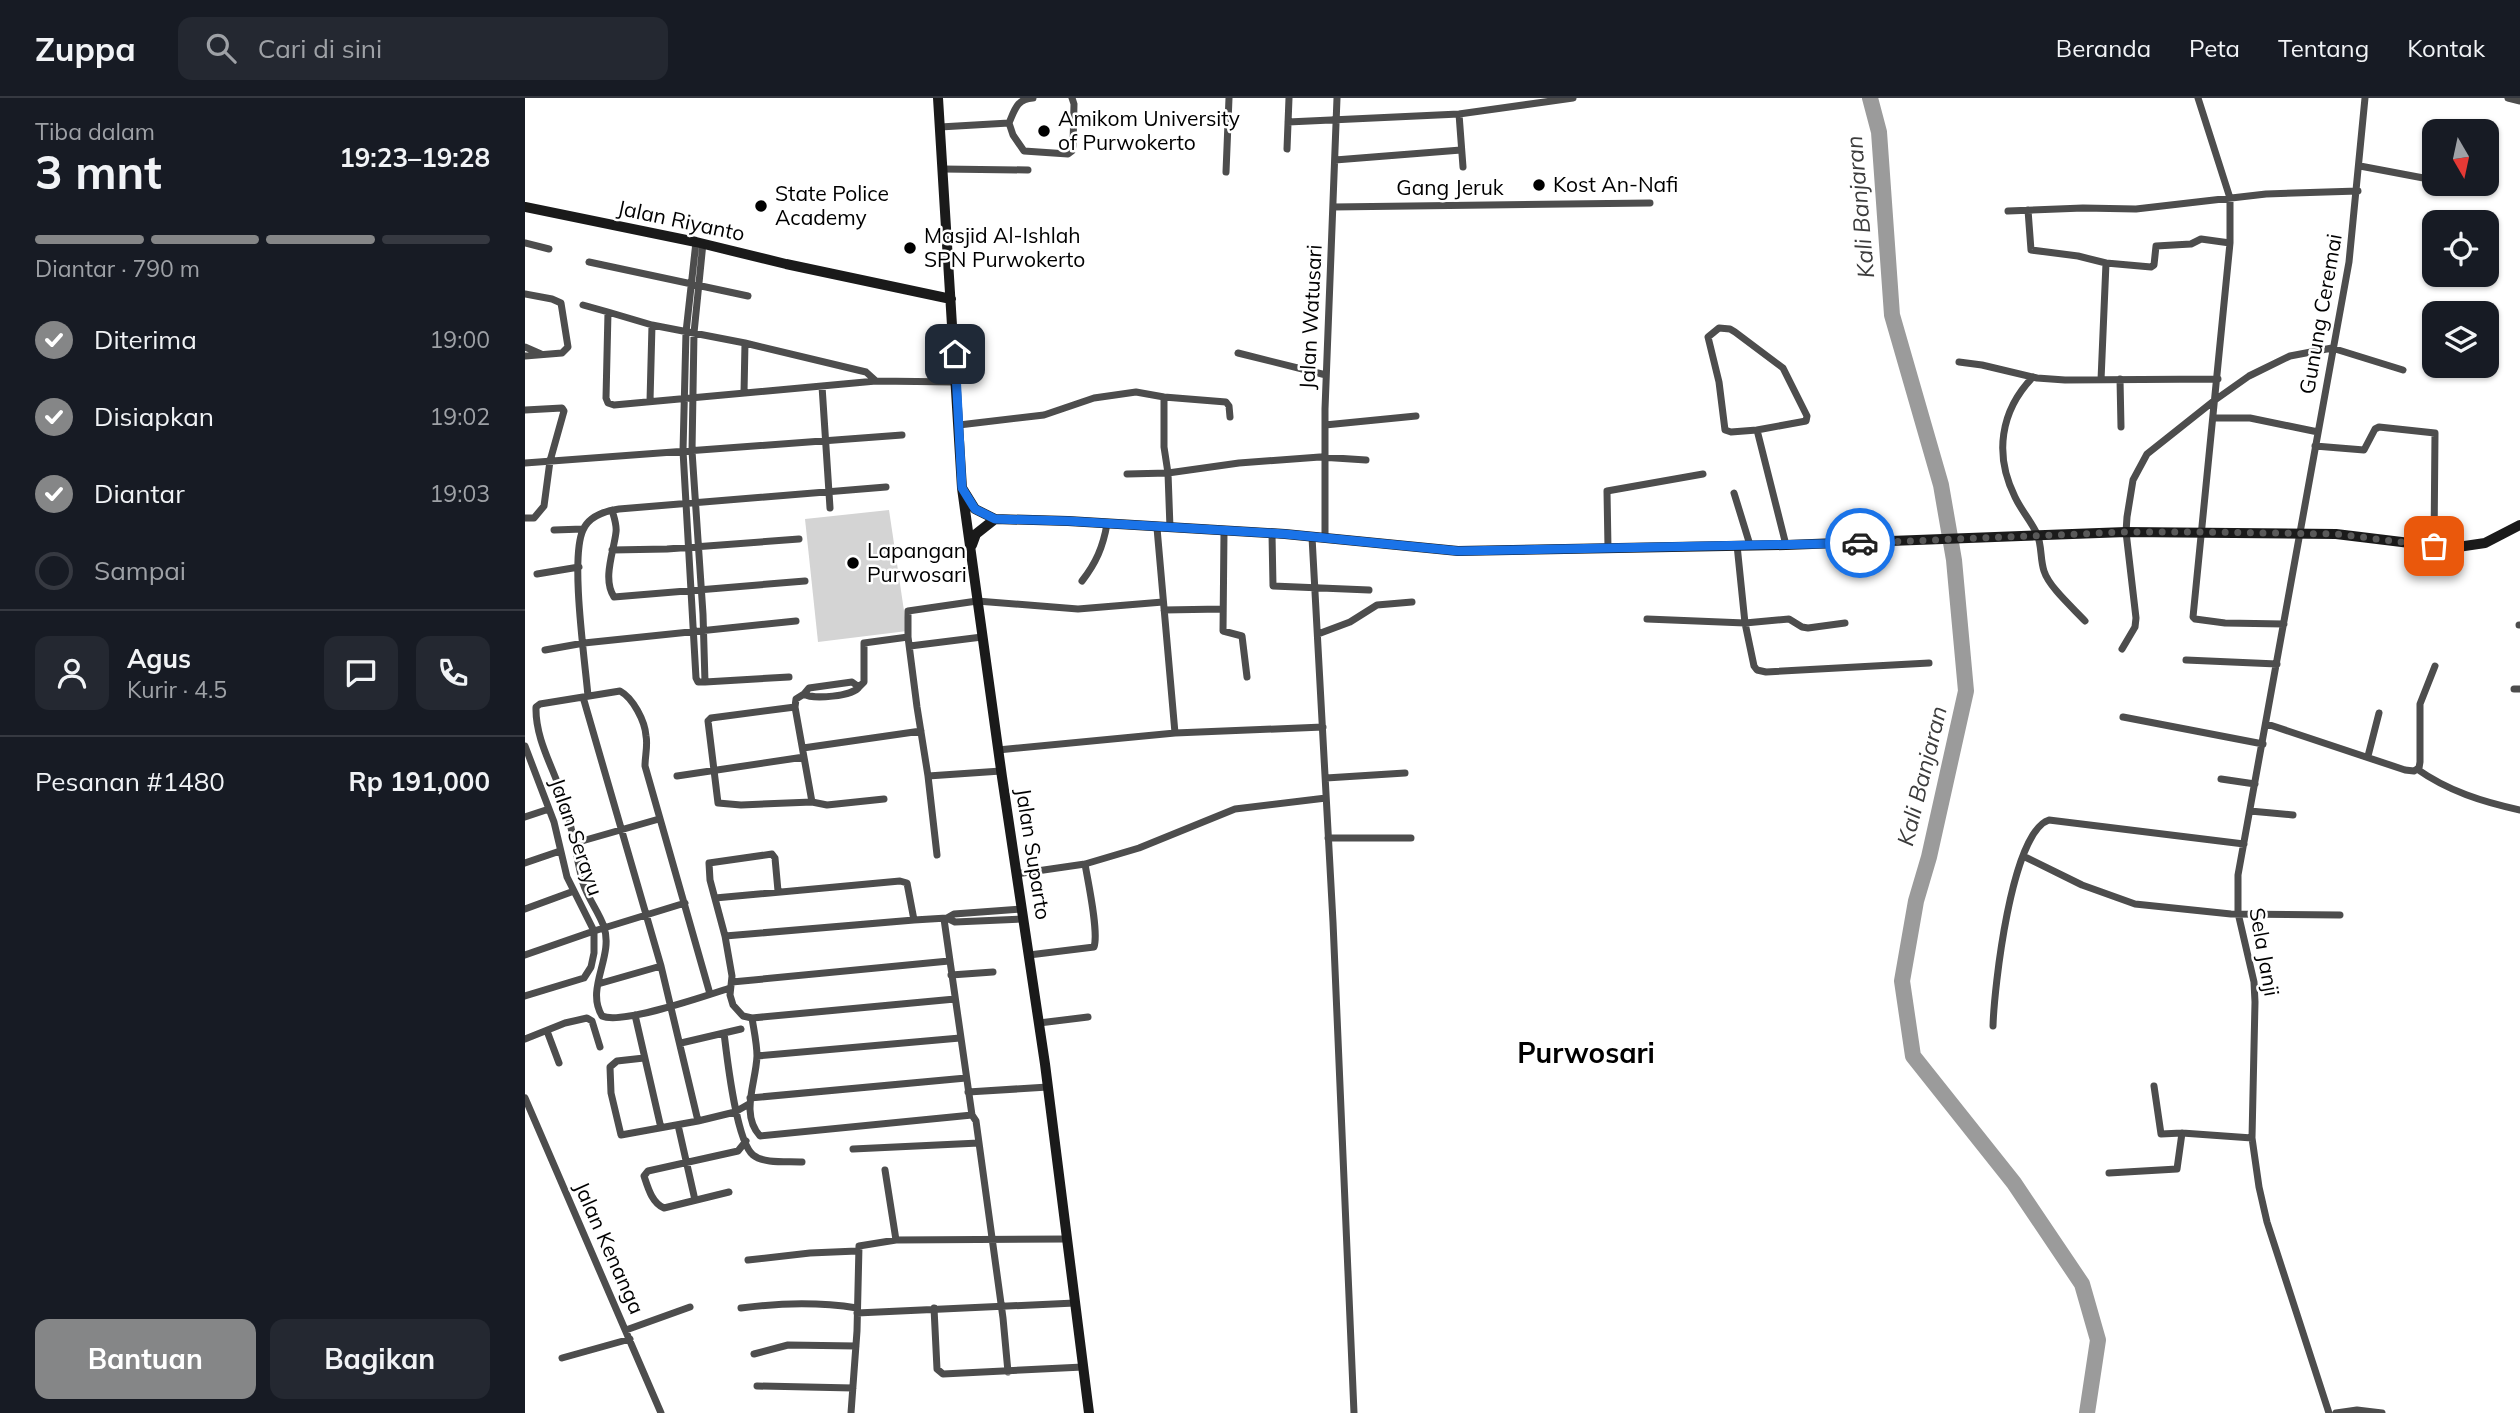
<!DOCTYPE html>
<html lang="id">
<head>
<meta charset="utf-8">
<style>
	:root { --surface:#171b24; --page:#242831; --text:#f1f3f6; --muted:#9ea1a6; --line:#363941; --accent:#858687 }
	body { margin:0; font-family:Mulish,sans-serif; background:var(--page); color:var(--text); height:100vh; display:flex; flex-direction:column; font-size:26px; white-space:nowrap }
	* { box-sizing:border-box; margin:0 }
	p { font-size:23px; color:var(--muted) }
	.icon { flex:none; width:38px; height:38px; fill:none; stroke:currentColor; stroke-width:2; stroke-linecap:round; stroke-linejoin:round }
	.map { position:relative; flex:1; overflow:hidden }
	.panel { display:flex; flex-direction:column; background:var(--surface); width:525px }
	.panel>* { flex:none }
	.needle { width:46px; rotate:171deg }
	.fabs { position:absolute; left:1897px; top:21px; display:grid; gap:14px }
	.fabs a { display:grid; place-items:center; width:77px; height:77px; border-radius:14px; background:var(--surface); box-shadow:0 2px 5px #0004; font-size:35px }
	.pin { position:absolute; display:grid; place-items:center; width:60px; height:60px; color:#fff; margin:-30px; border-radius:14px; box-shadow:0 4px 10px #0006 }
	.courier { position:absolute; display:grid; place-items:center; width:70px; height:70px; margin:-35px; border:5px solid #1a73e8; border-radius:50%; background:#fff; color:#222; box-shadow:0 2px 9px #0007 }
	.summary em { font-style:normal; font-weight:700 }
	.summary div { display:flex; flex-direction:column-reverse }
	.summary { display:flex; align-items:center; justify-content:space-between; height:119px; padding:0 35px }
	h1 { font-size:46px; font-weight:700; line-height:52px }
	.bar { display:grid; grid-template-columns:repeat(4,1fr); gap:10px 7px; align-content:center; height:84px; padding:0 35px }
	.bar i { height:9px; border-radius:5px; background:var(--line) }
	.bar .active { background:var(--accent) }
	.bar p { grid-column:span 4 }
	.line { display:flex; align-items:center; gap:18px; padding:0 35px; border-top:2px solid var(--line) }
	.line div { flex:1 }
	.round { display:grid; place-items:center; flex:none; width:74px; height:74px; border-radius:14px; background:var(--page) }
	ol { padding:0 35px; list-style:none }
	li { display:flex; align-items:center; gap:21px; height:77px }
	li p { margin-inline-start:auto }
	li .icon { padding:7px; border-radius:50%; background:var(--accent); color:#fff; stroke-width:4 }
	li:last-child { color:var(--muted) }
	li i { width:38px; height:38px; border:4px solid var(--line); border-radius:50% }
	.cta { display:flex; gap:14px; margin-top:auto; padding:14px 35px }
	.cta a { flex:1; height:80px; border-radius:14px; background:var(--accent); color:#fff; font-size:28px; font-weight:700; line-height:80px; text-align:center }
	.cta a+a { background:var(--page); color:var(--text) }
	header { display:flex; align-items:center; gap:42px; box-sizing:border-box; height:98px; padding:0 35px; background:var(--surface); border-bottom:2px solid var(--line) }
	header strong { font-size:33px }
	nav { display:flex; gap:38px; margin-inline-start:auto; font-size:24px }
	.search { width:490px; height:63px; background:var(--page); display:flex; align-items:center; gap:18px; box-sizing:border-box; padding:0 24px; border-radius:14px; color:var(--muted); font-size:26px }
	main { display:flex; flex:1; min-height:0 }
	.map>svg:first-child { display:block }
</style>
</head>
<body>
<header>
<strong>Zuppa</strong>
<div class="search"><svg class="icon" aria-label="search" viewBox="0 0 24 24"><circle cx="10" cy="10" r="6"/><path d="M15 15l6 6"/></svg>Cari di sini</div>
<nav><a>Beranda</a><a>Peta</a><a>Tentang</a><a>Kontak</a></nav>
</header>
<main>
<section class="panel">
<div class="summary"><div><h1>3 mnt</h1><p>Tiba dalam</p></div><em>19:23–19:28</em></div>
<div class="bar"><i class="active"></i><i class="active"></i><i class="active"></i><i></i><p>Diantar · 790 m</p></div>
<ol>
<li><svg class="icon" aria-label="check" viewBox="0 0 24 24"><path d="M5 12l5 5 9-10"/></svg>Diterima<p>19:00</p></li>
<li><svg class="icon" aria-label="check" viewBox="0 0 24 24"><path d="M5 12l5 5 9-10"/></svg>Disiapkan<p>19:02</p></li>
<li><svg class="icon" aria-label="check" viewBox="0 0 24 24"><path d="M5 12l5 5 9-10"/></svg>Diantar<p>19:03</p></li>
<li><i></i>Sampai</li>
</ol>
<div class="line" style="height:126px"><a class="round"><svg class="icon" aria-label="person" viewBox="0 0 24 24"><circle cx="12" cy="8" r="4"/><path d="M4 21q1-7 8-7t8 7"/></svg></a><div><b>Agus</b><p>Kurir · 4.5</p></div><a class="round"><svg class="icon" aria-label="chat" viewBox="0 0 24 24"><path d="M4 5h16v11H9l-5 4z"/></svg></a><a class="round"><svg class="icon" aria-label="phone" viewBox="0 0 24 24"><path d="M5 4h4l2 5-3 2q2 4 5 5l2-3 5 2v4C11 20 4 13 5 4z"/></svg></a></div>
<div class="line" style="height:91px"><div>Pesanan #1480</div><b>Rp 191,000</b></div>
<div class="cta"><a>Bantuan</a><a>Bagikan</a></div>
</section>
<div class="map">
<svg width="1995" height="1315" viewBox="0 0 1995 1315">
	<rect width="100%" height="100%" fill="#fff"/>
	<path fill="#d4d4d4" d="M364,412L382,533L293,544L280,421Z"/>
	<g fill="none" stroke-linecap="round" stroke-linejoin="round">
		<path stroke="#9b9b9b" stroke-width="16" d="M1345,0L1354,34L1367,217L1416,387L1429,462L1441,593L1404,759L1391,803L1377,883L1388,958L1489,1085L1557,1186L1573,1242L1562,1315"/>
		<path stroke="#4d4d4d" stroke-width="7" d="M1673,0L1705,100V145L1668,519L1670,521L1700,525L1759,526
			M1983,0L1995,3
			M934,16L938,69
			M763,24L934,16L1048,0
			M484,25L488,37L499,53L543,56L547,53L548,48L549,6L547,0
			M415,29L484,25C490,11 492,1 508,0
			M762,51L764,0
			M810,62L936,52
			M1835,68L1909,82
			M418,71L503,72
			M701,74L704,0
			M808,109L1125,105
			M1503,112L1506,152L1553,158L1581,165L1576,282
			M1483,113L1558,110L1611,111L1741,96L1833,93
			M171,144L161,234L158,353L171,580L173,584H180L178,516L167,353L169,235L178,145
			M0,145L24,151
			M64,164L223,198
			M1581,165L1626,169L1629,167L1631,148L1666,146L1676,141L1705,145
			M0,196L27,201L36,205L43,249L37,255L0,258
			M58,207L83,214
			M0,249L16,256
			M713,255L801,277
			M1434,264L1457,267L1512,280L1540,282L1693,281
			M1508,279C1475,313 1469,357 1490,399C1496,412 1506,423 1512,436C1517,447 1515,461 1519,473C1524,489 1548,510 1560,523
			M1595,281L1596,329
			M351,283L341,274L220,245L127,227L83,214L81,300L83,305L89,307L351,283L431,284
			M297,288L305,410
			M219,295L220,245
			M125,303L127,227
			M0,312L37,310L39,313L25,363L19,408L9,420H0
			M1689,320H1725L1793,334
			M434,327L519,317L569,300L611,294L639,299L701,304L704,308L705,319
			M800,327L891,318
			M1232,332L1206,334L1200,332L1194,284L1183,239L1194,230L1205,231L1210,234L1258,270L1282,318L1281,323L1232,332L1261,447
			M1790,348L1839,352L1850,331L1854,329L1910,335L1909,448
			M0,365L377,337
			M602,376L643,375L639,349V299
			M1209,395L1225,447
			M87,412C89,419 92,427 91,434C89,453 77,481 89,499L280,483
			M632,430L650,635
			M645,430L643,375L714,365L795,359L841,362
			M29,432L58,431
			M699,434L698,533L717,538L722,579
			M747,436L748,488L844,492
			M787,439L808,824L829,1315
			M800,440V311L812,0
			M1212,447L1220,525L1229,568L1232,572L1241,574L1404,565
			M1083,450L1082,393L1178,376
			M87,452L142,451L274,441
			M12,476L54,469
			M557,483C571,465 578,449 582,426
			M639,512L697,511
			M1122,521L1220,525L1264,521L1277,529L1283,530L1320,525
			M1994,527H1995
			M793,536L825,524L852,507L887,504
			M385,548L457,539
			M1597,551L1610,529L1611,520L1601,434L1602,419L1608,382L1622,356L1690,302L1724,278L1765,258L1807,250L1878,272
			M20,552L59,545L271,523
			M1661,562L1752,566
			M180,584L264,579
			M327,584L334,589C328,598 288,602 279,596L284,590Z
			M334,589L339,584V545L383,539
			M1989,591H1995
			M279,596L271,601L270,609L287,704
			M63,598C60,563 45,460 58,432C64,418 80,413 94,411L361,389
			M58,599L136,868L173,1023
			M270,609L186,620L183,623L193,705L216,707L287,704L302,707L359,701
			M1598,619L1738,646
			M1742,626L1880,672L1889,673L1894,670L1895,664V606L1910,568
			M0,648L29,724L42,779L69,833V855L66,869L59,880L0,898
			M278,650L396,633
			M473,652L650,635L798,629
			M1843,658L1854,615
			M1892,671C1923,693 1958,704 1995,712
			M476,673L403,678L392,609L383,539V513L452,503L553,511L638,504
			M152,678L279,659
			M403,678L412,757
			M801,680L880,675
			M1696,681L1730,686
			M1725,713L1768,717
			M0,719L24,711
			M803,740H886
			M50,745L134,721
			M1498,758L1557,787L1610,806L1706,816L1815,817
			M0,765L35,753
			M491,776L560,766L614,750L710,711L801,700
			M253,793L250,760L247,756L184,765L185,782L200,838L207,878L205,897L208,907L218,918L227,920C229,933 232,946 232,958C231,985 215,1016 235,1038L447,1017L419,821
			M190,800L375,783L382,785L389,822
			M0,811L49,793
			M422,820L429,816L497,811
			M200,838L389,822L422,820L430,824L498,821
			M0,857L69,833L160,805
			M504,857L569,849C574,834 563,784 560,766
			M426,877L468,874
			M207,884L424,863
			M73,886L136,868
			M185,896L120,668C120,658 123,647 121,638C120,623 108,600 95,593L15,606L11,609C10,643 31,674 40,706C48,732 51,759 58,785C63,801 74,814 79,829C89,859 60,890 77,918C97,927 180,898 205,890
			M110,917L136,1030
			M227,920L430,901
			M514,925L563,919
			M1468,928C1469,892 1486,734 1524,722L1719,746
			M22,933L34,965
			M199,935C202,959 211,1043 228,1057C239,1066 263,1063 277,1064
			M0,941L40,925L62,920L67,923L75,949
			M156,945L216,931
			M232,958L435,940
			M119,960L92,963L85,969L86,995L96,1037L173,1023L210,1014L224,1006
			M1629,988L1636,1036L1657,1035L1727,1040
			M443,994L523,989
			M0,1000L136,1315
			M225,1000L441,980
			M447,1017L451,1023L478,1220L483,1274
			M153,1027L170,1102
			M328,1051L454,1045
			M360,1072L371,1142
			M1584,1075L1652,1071L1657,1035
			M204,1094L139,1110C127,1105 123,1090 119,1078L123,1073L213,1053L221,1043
			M223,1162L285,1155L332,1153
			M216,1210C254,1205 294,1204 332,1210
			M409,1210L412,1271L418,1276L558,1269
			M332,1215L550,1205
			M101,1232L165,1209
			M229,1256L263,1247L331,1248
			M37,1260L105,1241
			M232,1288L328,1290
			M326,1315L332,1233L334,1148L371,1142L542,1141
			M1804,1315L1742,1124L1734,1089L1727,1040L1730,904L1729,884L1713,815V777L1824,164L1840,0
			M1811,1315L1832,1312L1857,1315"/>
		<path stroke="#1a1a1a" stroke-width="10" d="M413,0L437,390L477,679L520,966L564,1315
			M0,109L171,144L261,166L426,201
			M437,390L450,411L470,421L543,423L760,436L933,453L1261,447L1601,434L1811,436L1926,450L1960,445L1995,427
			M447,447L451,436L470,421"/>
	</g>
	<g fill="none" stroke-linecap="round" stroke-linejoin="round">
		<path stroke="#595959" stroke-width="7" stroke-dasharray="0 12.6" d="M1335,445L1601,434H1675L1811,436L1909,448"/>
		<path stroke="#1a73e8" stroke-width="9" d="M430,256L437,390L450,411L470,421L543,423L760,436L933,453L1335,445"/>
	</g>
	<g fill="#000" stroke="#fff" stroke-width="2.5">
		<circle cx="519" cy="33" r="7"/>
		<circle cx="1014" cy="87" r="7"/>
		<circle cx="236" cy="108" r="7"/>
		<circle cx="385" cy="150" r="7"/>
		<circle cx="328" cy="465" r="7"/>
	</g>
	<g text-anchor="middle" stroke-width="5" stroke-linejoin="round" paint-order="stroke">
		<g font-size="21" fill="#000" stroke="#fff" text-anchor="start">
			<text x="533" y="28">Amikom University<tspan x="533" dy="24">of Purwokerto</tspan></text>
			<text x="1028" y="94">Kost An-Nafi</text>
			<text x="250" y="103">State Police<tspan x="250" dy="24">Academy</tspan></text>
			<text x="399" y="145">Masjid Al-Ishlah<tspan x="399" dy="24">SPN Purwokerto</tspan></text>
			<text x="342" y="460">Lapangan<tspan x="342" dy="24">Purwosari</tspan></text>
		</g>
		<g font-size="21" fill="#000" stroke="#fff">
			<text x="925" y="97">Gang Jeruk</text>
			<text transform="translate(156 123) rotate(12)" y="7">Jalan Riyanto</text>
			<text transform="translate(1796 216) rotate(-80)" y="7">Gunung Ceremai</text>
			<text transform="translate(786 219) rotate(-87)" y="7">Jalan Watusari</text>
			<text transform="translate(51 739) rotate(71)" y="7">Jalan Serayu</text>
			<text transform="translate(508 756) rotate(81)" y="7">Jalan Suparto</text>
			<text transform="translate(1739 854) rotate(80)" y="7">Sela Janji</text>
			<text transform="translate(84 1150) rotate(66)" y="7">Jalan Kenanga</text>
		</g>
		<g font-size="23" font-style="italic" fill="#3c3c3c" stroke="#fff">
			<text transform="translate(1335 109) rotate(-95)" y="8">Kali Banjaran</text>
			<text transform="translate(1397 678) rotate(-76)" y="8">Kali Banjaran</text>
		</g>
		<g font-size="28" font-weight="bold" fill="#000" stroke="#fff">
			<text x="1061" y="965">Purwosari</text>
		</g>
	</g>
</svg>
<div class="fabs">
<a><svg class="needle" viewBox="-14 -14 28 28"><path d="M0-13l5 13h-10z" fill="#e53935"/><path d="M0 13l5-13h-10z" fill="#9ea1a6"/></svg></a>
<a><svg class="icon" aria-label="locate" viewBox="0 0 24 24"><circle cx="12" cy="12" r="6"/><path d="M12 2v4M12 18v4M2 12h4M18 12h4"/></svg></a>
<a><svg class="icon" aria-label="layers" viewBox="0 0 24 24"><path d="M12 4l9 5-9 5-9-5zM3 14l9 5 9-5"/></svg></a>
</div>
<div class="pin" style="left:1909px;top:448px;background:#ea580c"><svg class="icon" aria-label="bag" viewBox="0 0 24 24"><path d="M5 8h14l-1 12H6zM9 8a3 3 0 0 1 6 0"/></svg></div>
<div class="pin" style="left:430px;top:256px;background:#1f2937"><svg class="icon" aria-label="home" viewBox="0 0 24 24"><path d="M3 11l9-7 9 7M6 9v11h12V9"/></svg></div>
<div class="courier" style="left:1335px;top:445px"><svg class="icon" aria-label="car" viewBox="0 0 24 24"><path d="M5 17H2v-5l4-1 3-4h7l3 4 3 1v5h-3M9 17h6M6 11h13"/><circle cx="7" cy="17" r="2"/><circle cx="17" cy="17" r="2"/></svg></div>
</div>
</main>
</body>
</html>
